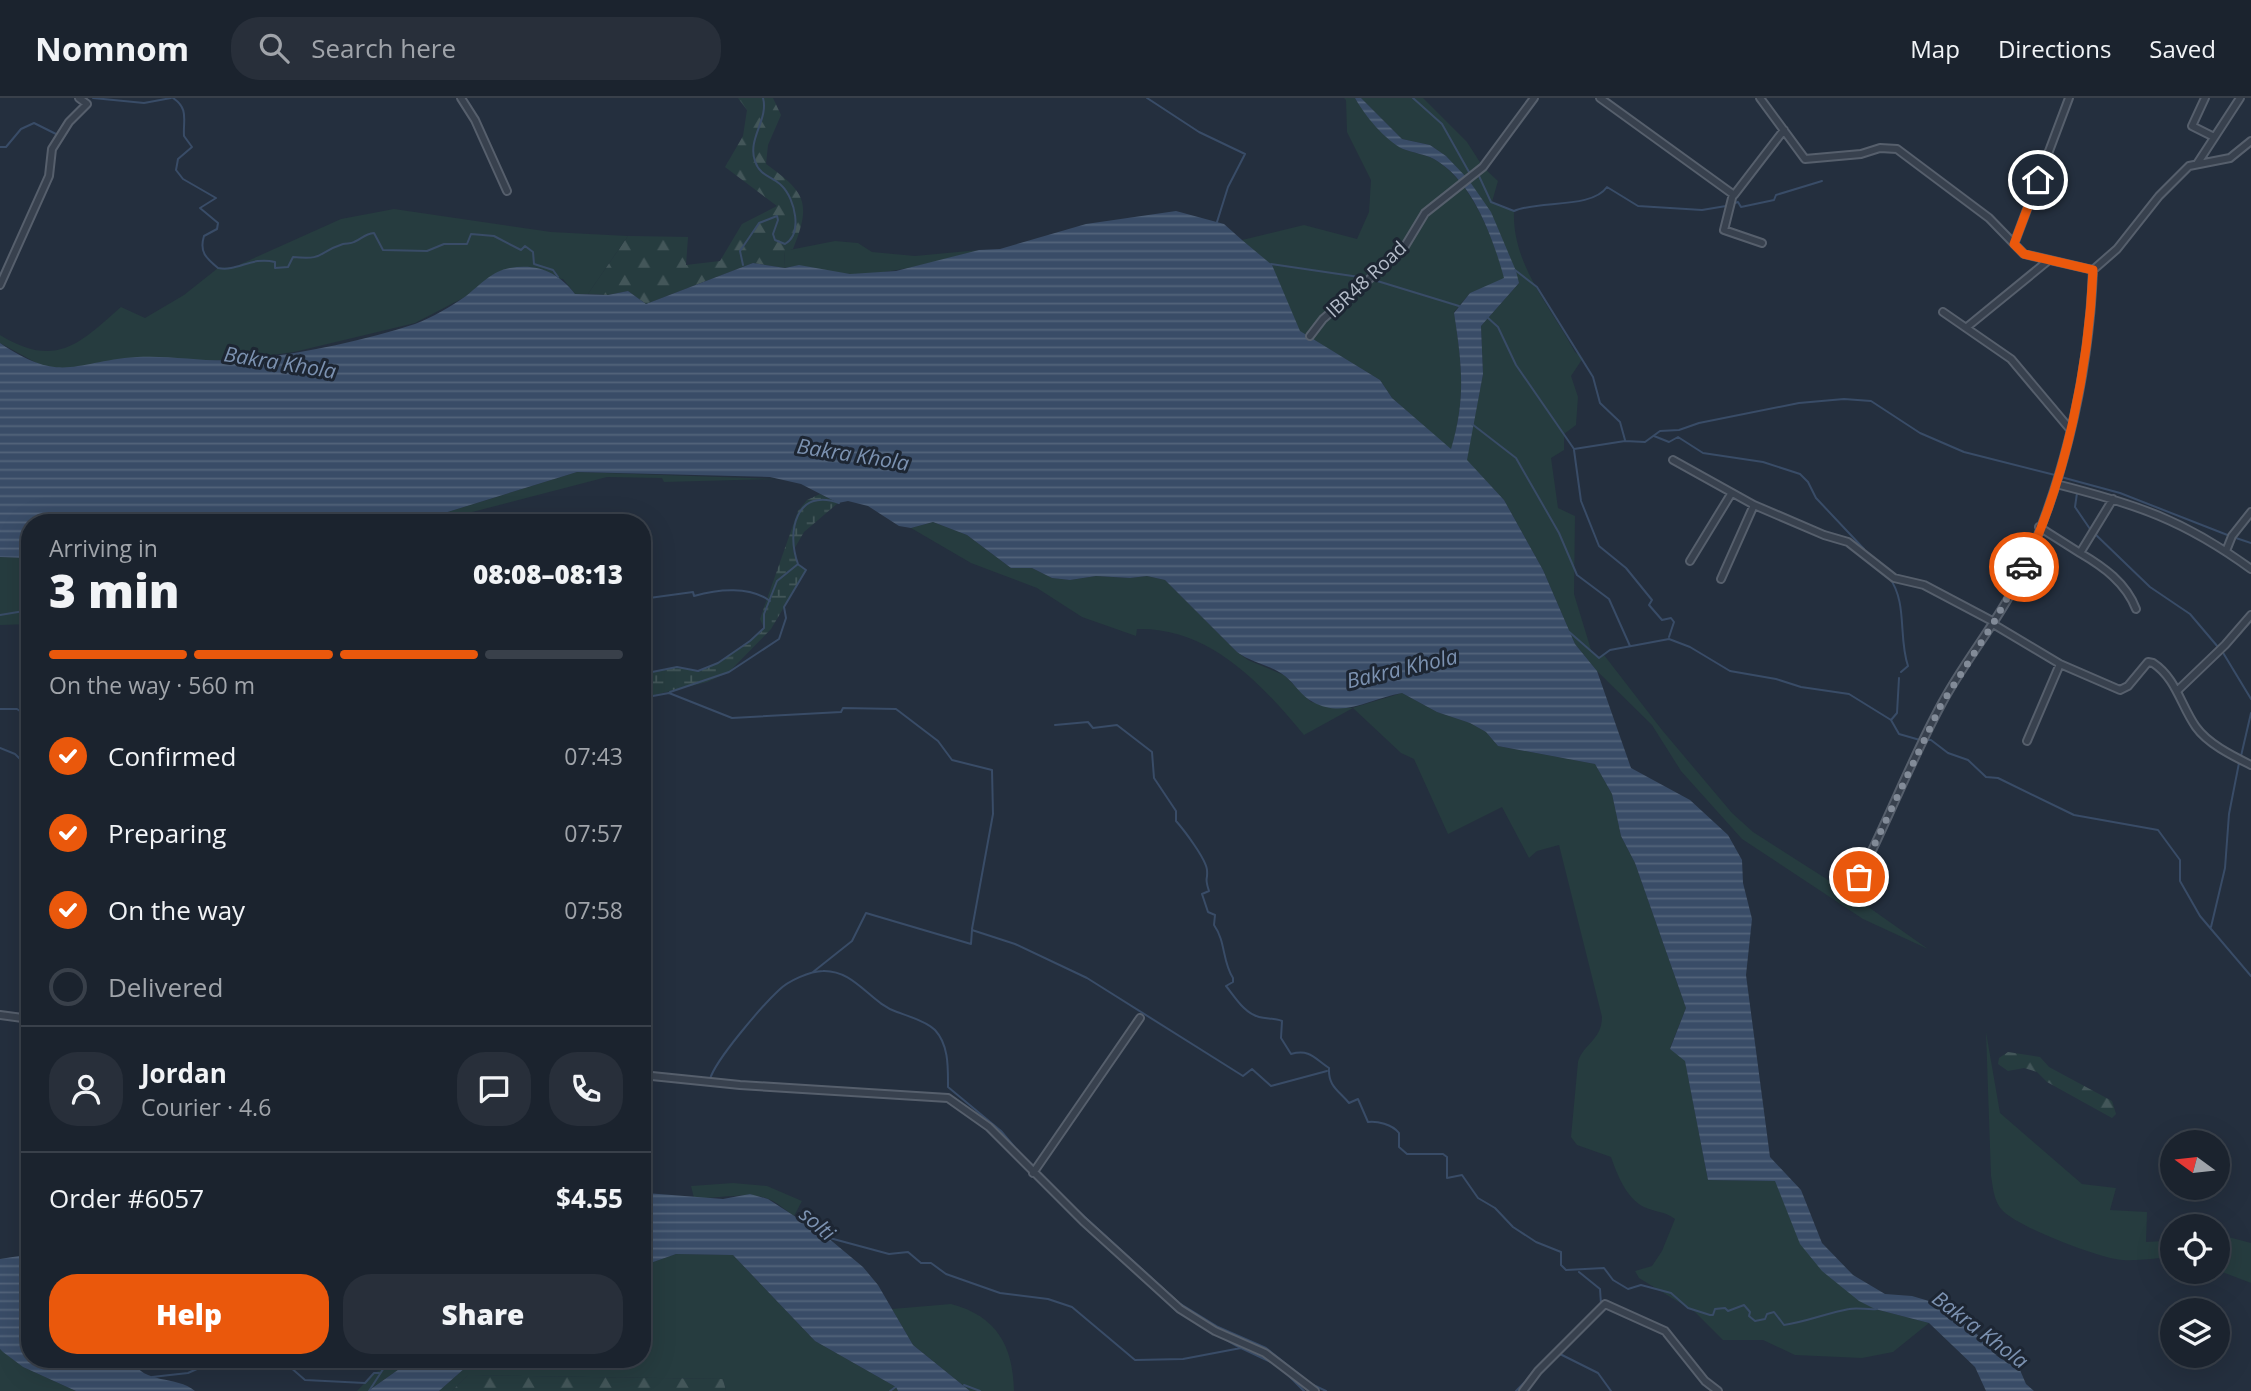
<!DOCTYPE html>
<html lang="en">
<head>
<meta charset="utf-8">
<style>
	:root { --surface:#1b232e; --page:#282f3a; --text:#f1f3f6; --muted:#a0a4aa; --line:#39404a; --accent:#ea580c }
	body { margin:0; font-family:"Open Sans",sans-serif; background:var(--page); color:var(--text); height:100vh; display:flex; flex-direction:column; font-size:26px; white-space:nowrap }
	* { box-sizing:border-box; margin:0 }
	p { font-size:23px; color:var(--muted) }
	.icon { flex:none; width:38px; height:38px; fill:none; stroke:currentColor; stroke-width:2; stroke-linecap:round; stroke-linejoin:round }
	.map { position:relative; flex:1; overflow:hidden }
	.side { position:absolute; left:21px; top:416px; width:630px; height:854px; display:flex; flex-direction:column; background:var(--surface); border-radius:28px; box-shadow:0 7px 28px #0002,0 0 0 2px var(--line) }
	.side>* { flex:none }
	.needle { width:46px; rotate:285deg }
	.buttons { position:absolute; left:2160px; top:1032px; display:grid; gap:14px }
	.buttons a { display:grid; place-items:center; width:70px; height:70px; border-radius:50%; background:var(--surface); box-shadow:0 7px 28px #0002,0 0 0 2px var(--line); font-size:35px }
	.pin { position:absolute; display:grid; place-items:center; width:60px; height:60px; color:#fff; margin:-30px; border:4px solid #fff; border-radius:50%; box-shadow:0 2px 7px #0007 }
	.courier { position:absolute; display:grid; place-items:center; width:70px; height:70px; margin:-35px; border:5px solid #ea580c; border-radius:50%; background:#fff; color:#222; box-shadow:0 2px 9px #0007 }
	.head em { font-style:normal; font-weight:800 }
	.head div { display:flex; flex-direction:column-reverse }
	.head { display:flex; align-items:center; justify-content:space-between; height:119px; padding:0 28px }
	h1 { font-size:46px; font-weight:800; line-height:52px }
	.bar { display:grid; grid-template-columns:repeat(4,1fr); gap:10px 7px; align-content:center; height:84px; padding:0 28px }
	.bar i { height:9px; border-radius:5px; background:var(--line) }
	.bar .current { background:var(--accent) }
	.bar p { grid-column:span 4 }
	.line { display:flex; align-items:center; gap:18px; padding:0 28px; border-top:2px solid var(--line) }
	.line div { flex:1 }
	.round { display:grid; place-items:center; flex:none; width:74px; height:74px; border-radius:28px; background:var(--page) }
	ol { padding:0 28px; list-style:none }
	li { display:flex; align-items:center; gap:21px; height:77px }
	li p { margin-inline-start:auto }
	li .icon { padding:7px; border-radius:50%; background:var(--accent); color:#fff; stroke-width:4 }
	li:last-child { color:var(--muted) }
	li i { width:38px; height:38px; border:4px solid var(--line); border-radius:50% }
	.cta { display:flex; gap:14px; margin-top:auto; padding:14px 28px }
	.cta a { flex:1; height:80px; border-radius:28px; background:var(--accent); color:#fff; font-size:28px; font-weight:800; line-height:80px; text-align:center }
	.cta a+a { background:var(--page); color:var(--text) }
	header { display:flex; align-items:center; gap:42px; box-sizing:border-box; height:98px; padding:0 35px; background:var(--surface); border-bottom:2px solid var(--line) }
	header strong { font-size:33px }
	nav { display:flex; gap:38px; margin-inline-start:auto; font-size:24px }
	.search { width:490px; height:63px; background:var(--page); display:flex; align-items:center; gap:18px; box-sizing:border-box; padding:0 24px; border-radius:28px; color:var(--muted); font-size:26px }
	.map>svg:first-child { display:block }
</style>
</head>
<body>
<header>
<strong>Nomnom</strong>
<div class="search"><svg class="icon" aria-label="search" viewBox="0 0 24 24"><circle cx="10" cy="10" r="6"/><path d="M15 15l6 6"/></svg>Search here</div>
<nav><a>Map</a><a>Directions</a><a>Saved</a></nav>
</header>
<div class="map">
<svg width="2251" height="1293" viewBox="0 0 2251 1293">
	<defs>
		<pattern id="forest-firs" width="22" height="20" patternUnits="userSpaceOnUse" patternTransform="scale(1.75)"><rect width="22" height="20" fill="#263c3f"/><path d="M5 1l3.5 6h-7zM16 11l3.5 6h-7z" fill="#435659"/></pattern>
		<pattern id="wetland-marsh" width="20" height="14" patternUnits="userSpaceOnUse" patternTransform="scale(1.75)"><rect width="20" height="14" fill="#263c3f"/><path d="M1 5h8M5 5V1M11 12h8M15 12V8" fill="none" stroke="#435659"/></pattern>
		<pattern id="water-rules" width="6" height="5" patternUnits="userSpaceOnUse" patternTransform="scale(1.75)"><rect width="6" height="5" fill="#394c67"/><path d="M0 2.5h6" fill="none" stroke="#53647b"/></pattern>
	</defs>
	<rect width="100%" height="100%" fill="#242f3e"/>
	<path fill="#263c3f" d="M1344,0H1355C1362,13 1391,44 1403,51C1413,55 1425,56 1434,61C1473,84 1493,140 1505,181L1470,195L1454,214C1462,266 1466,301 1451,352L1392,300L1380,282L1299,233L1272,168L1242,142L1304,127L1357,141L1369,114L1371,82L1347,34L1346,2Z
		M1361,0H1423L1467,44L1483,69L1498,83L1492,104L1514,113C1512,167 1550,207 1575,254L1583,260L1571,278L1578,299L1576,327L1564,336V352L1551,360L1558,410L1575,418L1574,496L1592,555L1599,560L1604,557L1662,632L1732,715L1753,734L1850,796L1928,851L1863,821L1742,741L1681,673L1652,627L1597,573L1575,546L1543,472L1504,402L1466,362L1483,276L1481,228L1519,185L1468,82L1446,58L1430,47L1402,41Z
		M394,111L551,134L628,138L588,196H575L563,181L494,176L465,199L415,225L294,254L236,262L98,266L67,271L42,268L0,245V237C56,271 79,246 121,209L145,220L184,197L218,170L234,169L341,121Z
		M835,143L858,145L872,154L915,158L979,152C937,163 893,177 850,176C828,175 806,165 785,170L784,153Z
		M577,374L777,381L664,384L662,380L607,379L430,425H412Z
		M933,424L967,437L1011,470H1032L1052,480L1070,482L1096,478L1129,480L1147,478L1165,482L1237,554L1248,562L1284,577L1311,604L1352,610L1402,595L1437,614L1470,625L1486,634L1498,648L1595,666L1612,696L1621,738L1635,765L1686,910L1670,950L1685,962L1708,1082L1775,1083L1784,1103L1875,1211L1929,1225L1893,1254L1862,1260L1795,1257L1763,1242H1723L1695,1214L1639,1180L1635,1173L1652,1168L1662,1153L1675,1121C1665,1113 1654,1114 1644,1109C1626,1100 1617,1076 1611,1059L1577,1047L1571,1039L1578,964C1583,946 1602,942 1602,919L1559,747L1537,753L1529,760L1502,709L1448,736L1414,661L1401,655L1353,610L1304,637C1261,585 1209,529 1137,531L1136,538L1082,519L1037,490L971,465L911,430Z
		M0,459L30,460V526L0,527Z
		M1986,934L2000,1015L2082,1086L2116,1090L2110,1112L2147,1114L2146,1144L2165,1143L2168,1130H2172V1159C2156,1160 2139,1163 2123,1162C2101,1161 2018,1129 2003,1113C1994,1104 1993,1090 1991,1078Z
		M733,1085L767,1088L802,1103L794,1118C785,1112 776,1103 766,1100C748,1094 716,1101 694,1100L691,1088Z
		M2217,1136L2251,1145V1185L2217,1172Z
		M676,1156L733,1157L815,1243L896,1289L898,1293H726L723,1281L468,1277L452,1293H439L474,1262H642V1168Z
		M951,1206C997,1218 1013,1248 1014,1293H970L913,1247L892,1211Z
		M0,1251L23,1269L76,1293H0Z
		M389,1262H412L368,1293H357L374,1275L387,1269Z"/>
	<path fill="url(#forest-firs)" d="M738,0H773L781,17L768,47L766,66C805,94 812,104 793,151L784,154L785,170L753,165L646,206L628,193L608,197L588,196L628,138L688,139L686,167L720,163L742,126L777,108L725,69L743,38L747,12Z
		M2008,954L2040,959L2049,969L2112,1003L2116,1016L2112,1020L2047,984L2037,974L2024,970L2008,973L1998,966L1999,960Z
		M468,1277L723,1281L726,1293H452Z"/>
	<path fill="url(#wetland-marsh)" d="M820,396L838,405L804,434L793,453L798,466L806,472L771,531L729,574L707,584L642,600V576L677,569L699,573L718,565L760,535L764,530L760,521L798,413L807,402Z"/>
	<path fill="url(#water-rules)" d="M1355,0H1361L1402,41L1430,47L1446,58L1468,81L1491,114L1516,173L1519,185L1481,228L1483,276L1467,362L1504,402L1543,472L1575,546L1597,573L1631,670L1690,702L1728,737L1742,762L1743,785L1752,821L1746,877L1770,1059L1801,1092L1822,1145L1853,1177L1885,1196L1912,1198L1929,1203L1957,1225L1950,1213L1954,1211L1997,1258L2020,1272L2026,1286L2034,1293H1986L1975,1269L1929,1225L1875,1211L1859,1203L1822,1173L1800,1146L1775,1083L1708,1082L1685,963L1670,951L1686,910L1635,765L1621,738L1612,696L1595,666L1498,648L1486,634L1470,625L1437,614L1402,595C1371,600 1344,621 1313,604C1301,598 1295,586 1285,578C1271,567 1252,565 1237,554L1165,482L1147,478L1130,480L1096,478L1070,482L1052,480L1032,470H1011L967,437L933,424L911,430L899,428L868,408L848,403L838,405L801,386L770,379L577,374L412,425H30V460L0,459V245C62,287 74,263 137,259C170,257 204,264 238,262C296,257 359,244 415,226C431,220 452,208 466,198C480,187 492,173 510,170C538,165 559,175 575,196L608,197L628,193L646,206L753,165L785,170L799,167L850,176L896,173L979,152L1000,151L1086,126L1176,113L1224,126L1242,142L1272,167L1300,233L1380,282L1392,300L1451,351C1466,301 1462,266 1454,215L1470,195L1504,180C1493,140 1473,83 1434,61C1425,56 1413,55 1403,51C1385,42 1365,18 1355,0Z
		M646,1095L723,1101L750,1096L768,1101L827,1139L863,1169L878,1187L913,1247L970,1293H898L896,1289L815,1243L733,1157L676,1156L642,1168V1097Z
		M19,1158L30,1162V1262H132C144,1287 176,1277 195,1293H76L23,1269L3,1254L0,1251V1161Z
		M412,1262H474L439,1293H368Z"/>
	<g fill="none" stroke-linecap="round" stroke-linejoin="round">
		<path stroke="#394c67" stroke-width="2" d="M93,0L144,5L171,0
			M173,0C189,11 183,21 184,38L192,49L178,61L176,72L183,81L216,100L200,110L218,125L217,131L204,138C199,154 206,160 218,170C238,174 251,158 275,164V170L288,169L293,159C327,162 315,155 343,146C347,145 351,146 354,144C362,141 364,136 374,135L383,152L427,153L444,146H467L471,136L494,138L521,152L525,148L533,154L534,166L553,172L558,179
			M1147,0L1199,34L1245,56L1228,89L1217,124
			M1413,0L1442,26L1469,74
			M0,49H6L21,31L34,25L58,37
			M1479,78L1491,104L1514,113C1538,102 1592,111 1607,89L1638,108L1702,112L1726,108
			M1735,105L1738,104L1741,109L1774,102L1776,97L1822,83
			M1271,166L1366,180
			M743,167L740,153L759,125L777,118L778,122L773,136L775,142L785,146C803,136 795,101 782,88C773,78 760,79 755,63C747,41 769,21 763,0
			M1515,172L1537,189L1593,279L1600,305L1620,324L1625,342
			M1374,182L1459,208
			M1487,219L1498,229L1516,267L1574,351L1625,343L1645,344L1660,333L1679,332L1699,325L1799,305L1844,301L1871,303L1920,335L1964,354L2055,377
			M1472,326L1516,360L1559,435L1577,477L1609,501L1630,548
			M1654,338L1669,344L1678,339L1703,355L1763,364L1800,376L1808,384L1816,400L1864,451
			M1574,352L1581,403L1599,448L1626,470L1652,502L1649,507L1662,522L1671,520L1674,524L1669,539
			M2061,379L2120,395L2230,438
			M2077,395L2075,409L2090,431
			M2094,435L2150,489L2190,516L2218,549
			M2236,440L2251,445
			M1889,479C1908,505 1898,539 1908,568L1901,574
			M642,501L693,494L694,498C718,491 750,488 770,503
			M0,517L30,512
			M1567,532L1599,560L1610,552L1669,541L1690,549L1730,573L1776,581L1801,589L1849,596L1891,622L1899,636L1920,642
			M2222,553L2251,601
			M642,576L677,569L698,573L718,565L750,543L764,530V516L777,483L798,466C786,434 796,389 839,405
			M670,594L729,574L779,541L786,520L784,509L806,472L799,467
			M642,600L669,595L732,620L841,614L843,610L896,611L938,643L952,662L992,672L993,716L972,831
			M0,611H17L30,620
			M1891,622L1897,615L1899,580
			M1055,627L1088,624L1093,630L1117,627L1152,654L1154,680L1176,713V723C1184,732 1206,761 1207,772C1208,784 1204,778 1209,793L1202,796L1208,814L1215,817L1214,827C1226,844 1222,863 1233,880V884L1226,888C1235,899 1244,915 1259,919C1267,921 1274,920 1282,923L1281,940L1291,956C1310,951 1314,960 1329,970C1328,988 1338,992 1349,1005L1358,1001L1368,1024C1377,1023 1392,1026 1399,1035V1049L1407,1056H1443L1447,1059V1080L1462,1077L1478,1100L1495,1110L1513,1129L1536,1144L1561,1154V1167L1566,1172L1604,1170L1613,1182L1628,1191L1641,1187L1671,1195L1688,1210L1710,1217H1713L1715,1211L1725,1210L1728,1213L1744,1207L1750,1214L1749,1218L1755,1223L1765,1221L1767,1216L1774,1214L1784,1227C1806,1224 1827,1215 1849,1211C1858,1209 1867,1212 1877,1211
			M1926,642H1931L1948,655L1968,662L1986,679L1998,680L2074,717L2158,732L2180,762V783L2200,818L2251,878
			M0,650L15,656L30,671
			M2241,658L2251,615
			M2211,829L2225,770L2229,716L2239,665
			M813,874L852,843L866,815L971,846L972,832L1015,846L1087,880L1243,978L1252,971L1271,988L1327,973
			M647,980L665,982
			M710,981C716,961 762,908 779,892C788,883 810,873 823,873C855,872 870,905 897,914C908,918 926,923 935,932C949,947 948,970 948,989L1001,1033L1024,1060
			M678,984L700,986
			M715,988L906,1000
			M1016,1060L1076,1121
			M1038,1074L1049,1085
			M1065,1101L1179,1205L1218,1229L1266,1250L1305,1281
			M826,1139L889,1156L908,1154L921,1165H931L946,1176L1000,1195L1048,1201L1072,1209L1135,1262L1183,1261L1241,1250L1275,1266
			M1096,1139L1178,1214L1240,1250
			M1560,1256L1598,1275L1611,1293
			M282,1262L305,1282L365,1285L374,1275H379
			M1285,1274L1304,1293
			M152,1279L188,1275L217,1262
			M1309,1285L1326,1293
			M964,1287L980,1293
			M369,1293L389,1262
			M890,1293L897,1288
			M1516,1293L1601,1206L1600,1191L1579,1174"/>
		<g stroke="#565f6c" stroke-width="10">
			<path id="street" d="M461,0L475,22L507,93
				M1600,0L1734,97L1784,32
				M1760,0L1805,61L1861,56L1880,50L1897,51L1989,120L2024,156L2093,172L2117,151L2159,98L2189,68L2230,60L2251,43
				M2205,0L2192,28L2214,39
				M2197,66L2240,0
				M1733,96L1724,132L1762,145
				M2014,146L2069,0
				M0,187L49,78L52,51L69,24L87,6L79,0
				M1943,214L2011,261L2069,330
				M1967,229L2049,162
				M1310,238L1323,221L1402,153L1425,115L1483,69L1534,0
				M1673,362L1754,407L1824,437L1848,444L1894,480L1924,487L1994,524
				M2056,386C2136,406 2184,422 2251,471
				M2113,401L2080,455C2104,469 2126,485 2136,511
				M2039,429L2080,455
				M2226,453L2232,438L2251,414
				M1690,463L1731,396
				M1721,481L1754,407
				M1993,526L2060,566L2120,592L2128,588L2148,564L2153,565C2176,580 2181,608 2196,629C2208,646 2233,658 2251,667
				M2177,593L2225,547L2251,517
				M2027,643L2060,566
				M1854,789C1885,730 1909,666 1941,607C1961,569 1988,536 2009,499C2061,403 2089,280 2093,172
				M0,917L30,921
				M642,977L740,987L948,1000L989,1029L1083,1123L1180,1211L1215,1233L1265,1255L1315,1293
				M1033,1075L1140,920
				M1523,1293L1538,1273L1605,1206L1665,1233L1705,1283L1718,1293"/>
		</g>
		<use href="#street" stroke="#38414e" stroke-width="6"/>
	</g>
	<g fill="none" stroke-linecap="round" stroke-linejoin="round">
		<path stroke="#828b98" stroke-width="7" stroke-dasharray="0 12.6" d="M1859,779L1941,607L1993,526L2024,469"/>
		<path stroke="#ea580c" stroke-width="9" d="M2024,469C2066,382 2089,268 2093,172L2024,156L2014,146L2038,82"/>
	</g>
	<g text-anchor="middle" stroke-width="6" stroke-linejoin="round" paint-order="stroke">
		<g font-size="19" fill="#b4bcc9" stroke="#1d2633">
			<text transform="translate(1366 181) rotate(-43)" y="7">IBR48 Road</text>
		</g>
		<g font-size="21" font-style="italic" fill="#7c92b1" stroke="#1d2633">
			<text transform="translate(280 265) rotate(9)" y="7">Bakra Khola</text>
			<text transform="translate(853 357) rotate(9)" y="7">Bakra Khola</text>
			<text transform="translate(1402 571) rotate(-13)" y="7">Bakra Khola</text>
			<text transform="translate(817 1126) rotate(41)" y="7">solti</text>
			<text transform="translate(1980 1232) rotate(37)" y="7">Bakra Khola</text>
		</g>
	</g>
</svg>
<div class="buttons">
<a><svg class="needle" viewBox="-14 -14 28 28"><path d="M0-13l5 13h-10z" fill="#e53935"/><path d="M0 13l5-13h-10z" fill="#a0a4aa"/></svg></a>
<a><svg class="icon" aria-label="locate" viewBox="0 0 24 24"><circle cx="12" cy="12" r="6"/><path d="M12 2v4M12 18v4M2 12h4M18 12h4"/></svg></a>
<a><svg class="icon" aria-label="layers" viewBox="0 0 24 24"><path d="M12 4l9 5-9 5-9-5zM3 14l9 5 9-5"/></svg></a>
</div>
<div class="pin" style="left:1859px;top:779px;background:#ea580c"><svg class="icon" aria-label="bag" viewBox="0 0 24 24"><path d="M5 8h14l-1 12H6zM9 8a3 3 0 0 1 6 0"/></svg></div>
<div class="pin" style="left:2038px;top:82px;background:#1f2937"><svg class="icon" aria-label="home" viewBox="0 0 24 24"><path d="M3 11l9-7 9 7M6 9v11h12V9"/></svg></div>
<div class="courier" style="left:2024px;top:469px"><svg class="icon" aria-label="car" viewBox="0 0 24 24"><path d="M5 17H2v-5l4-1 3-4h7l3 4 3 1v5h-3M9 17h6M6 11h13"/><circle cx="7" cy="17" r="2"/><circle cx="17" cy="17" r="2"/></svg></div>
<section class="side">
<div class="head"><div><h1>3 min</h1><p>Arriving in</p></div><em>08:08–08:13</em></div>
<div class="bar"><i class="current"></i><i class="current"></i><i class="current"></i><i></i><p>On the way · 560 m</p></div>
<ol>
<li><svg class="icon" aria-label="check" viewBox="0 0 24 24"><path d="M5 12l5 5 9-10"/></svg>Confirmed<p>07:43</p></li>
<li><svg class="icon" aria-label="check" viewBox="0 0 24 24"><path d="M5 12l5 5 9-10"/></svg>Preparing<p>07:57</p></li>
<li><svg class="icon" aria-label="check" viewBox="0 0 24 24"><path d="M5 12l5 5 9-10"/></svg>On the way<p>07:58</p></li>
<li><i></i>Delivered</li>
</ol>
<div class="line" style="height:126px"><a class="round"><svg class="icon" aria-label="person" viewBox="0 0 24 24"><circle cx="12" cy="8" r="4"/><path d="M4 21q1-7 8-7t8 7"/></svg></a><div><b>Jordan</b><p>Courier · 4.6</p></div><a class="round"><svg class="icon" aria-label="chat" viewBox="0 0 24 24"><path d="M4 5h16v11H9l-5 4z"/></svg></a><a class="round"><svg class="icon" aria-label="phone" viewBox="0 0 24 24"><path d="M5 4h4l2 5-3 2q2 4 5 5l2-3 5 2v4C11 20 4 13 5 4z"/></svg></a></div>
<div class="line" style="height:91px"><div>Order #6057</div><b>$4.55</b></div>
<div class="cta"><a>Help</a><a>Share</a></div>
</section>
</div>
</body>
</html>
